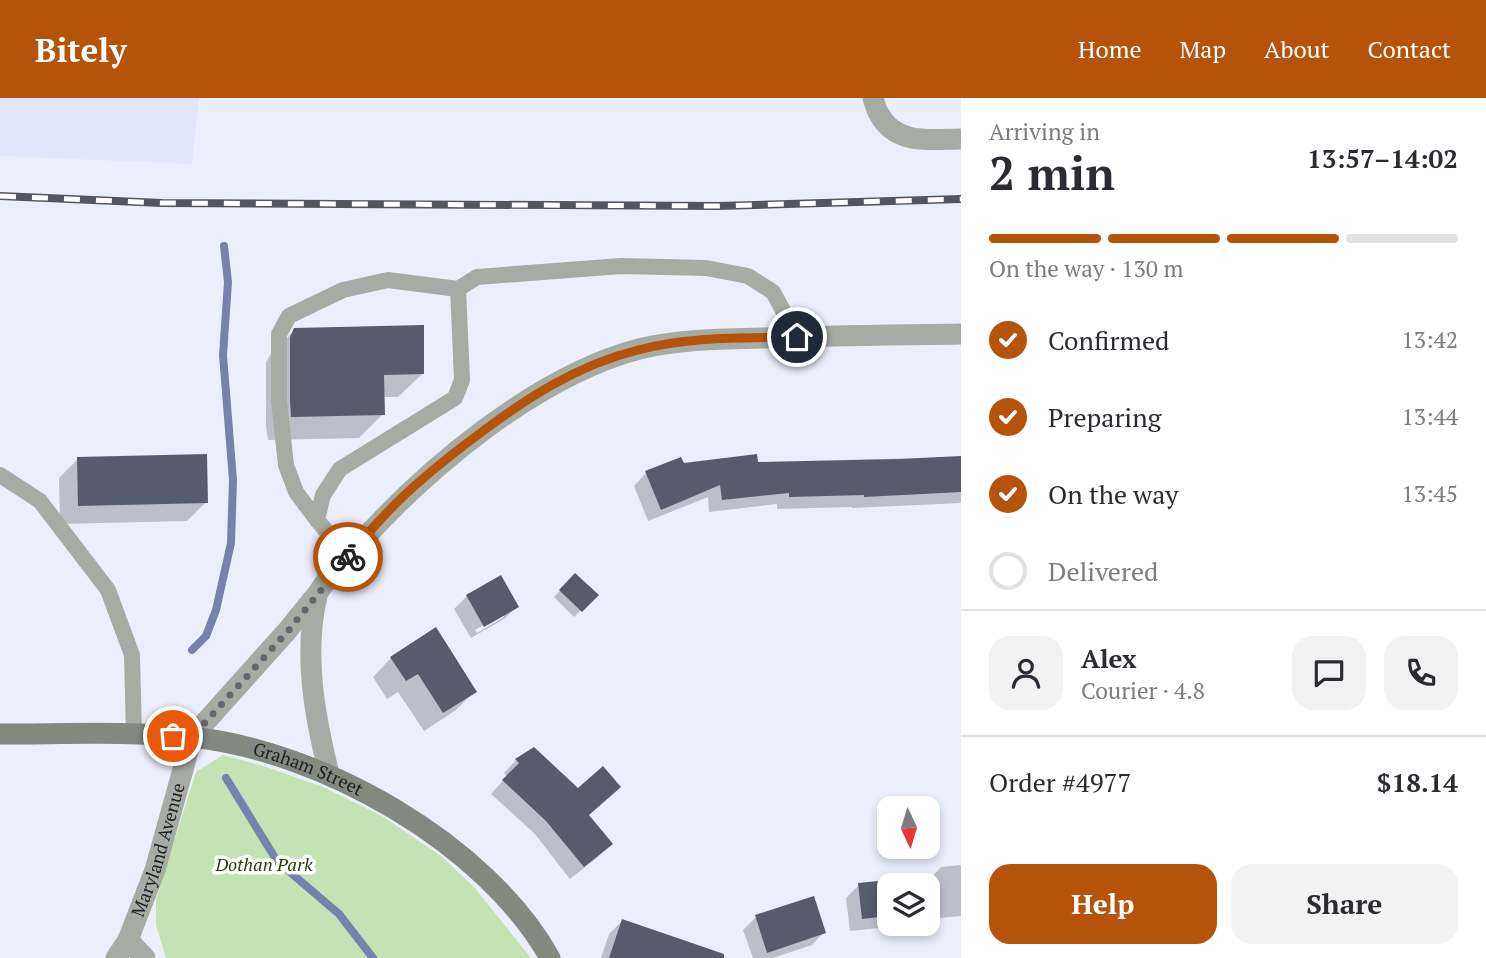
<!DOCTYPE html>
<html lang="en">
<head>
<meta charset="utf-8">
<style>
	:root { --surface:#fff; --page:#f2f2f3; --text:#2b2b33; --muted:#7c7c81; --line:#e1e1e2; --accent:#b45309 }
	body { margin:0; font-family:"PT Serif",serif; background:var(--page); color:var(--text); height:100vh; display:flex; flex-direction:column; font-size:26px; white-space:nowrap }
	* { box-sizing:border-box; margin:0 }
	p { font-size:23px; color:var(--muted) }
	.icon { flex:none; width:38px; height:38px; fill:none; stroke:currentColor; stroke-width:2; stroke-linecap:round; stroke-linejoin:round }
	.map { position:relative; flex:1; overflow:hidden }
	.drawer { display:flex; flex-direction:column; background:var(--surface); width:525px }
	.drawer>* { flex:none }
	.needle { width:46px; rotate:176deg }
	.buttons { position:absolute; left:877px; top:698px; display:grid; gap:14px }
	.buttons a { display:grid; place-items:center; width:63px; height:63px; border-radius:14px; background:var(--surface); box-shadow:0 4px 10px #0003; font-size:35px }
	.pin { position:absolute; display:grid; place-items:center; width:60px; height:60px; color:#fff; margin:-30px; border:4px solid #fff; border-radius:50%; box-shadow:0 2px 7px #0007 }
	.courier { position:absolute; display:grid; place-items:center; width:70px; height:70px; margin:-35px; border:5px solid #b45309; border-radius:50%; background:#fff; color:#222; box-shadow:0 2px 9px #0007 }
	.summary em { font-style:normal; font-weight:600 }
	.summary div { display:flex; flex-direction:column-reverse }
	.summary { display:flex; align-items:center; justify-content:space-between; height:119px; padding:0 28px }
	h1 { font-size:46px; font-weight:600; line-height:52px }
	.bar { display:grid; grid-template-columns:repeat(4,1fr); gap:10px 7px; align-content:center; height:84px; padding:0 28px }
	.bar i { height:9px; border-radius:5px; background:var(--line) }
	.bar .active { background:var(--accent) }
	.bar p { grid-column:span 4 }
	.line { display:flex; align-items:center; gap:18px; padding:0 28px; border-top:2px solid var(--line) }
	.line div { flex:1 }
	.round { display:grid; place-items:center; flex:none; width:74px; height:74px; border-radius:21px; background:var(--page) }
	ol { padding:0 28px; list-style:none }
	li { display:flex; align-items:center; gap:21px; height:77px }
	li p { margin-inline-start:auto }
	li .icon { padding:7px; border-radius:50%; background:var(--accent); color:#fff; stroke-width:4 }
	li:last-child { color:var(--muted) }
	li i { width:38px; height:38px; border:4px solid var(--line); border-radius:50% }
	.button { display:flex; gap:14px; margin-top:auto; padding:14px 28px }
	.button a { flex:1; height:80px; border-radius:21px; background:var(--accent); color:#fff; font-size:28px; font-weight:600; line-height:80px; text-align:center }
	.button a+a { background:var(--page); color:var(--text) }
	header { display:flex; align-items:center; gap:42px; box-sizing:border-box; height:98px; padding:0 35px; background:var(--accent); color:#fff }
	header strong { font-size:33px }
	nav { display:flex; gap:38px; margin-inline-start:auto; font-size:24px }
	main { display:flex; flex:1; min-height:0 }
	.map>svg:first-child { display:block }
</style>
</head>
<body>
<header>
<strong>Bitely</strong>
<nav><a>Home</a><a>Map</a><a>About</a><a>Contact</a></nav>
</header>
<main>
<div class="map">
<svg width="961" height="860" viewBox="0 0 961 860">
	<rect width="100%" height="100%" fill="#ebeffc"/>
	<path fill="#e0e7fd" d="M0,0H199L192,66L0,58Z"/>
	<path fill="#c5e2b5" d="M223,657L263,668L323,689L382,718L441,758L474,789L531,860H166L156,827V801L196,674Z"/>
	<path fill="#0003" fill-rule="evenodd" d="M295,232L423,275L398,299H383V316L359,340L268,342L266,328V264L271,256Z
		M961,359V405L852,410V409L777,411V406L709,414L708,399L648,423L634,388L646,375L683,366Z
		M78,361L206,404L187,423L60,426L59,380Z
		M575,477L596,497L574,519L554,499Z
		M467,498L517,509L504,521L471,540L454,511ZM504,515V519L477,535L475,532Z
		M391,560L475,593L456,612L424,633L398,594L387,601L373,579Z
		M534,652L610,746L598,759L570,781L534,735L491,696L507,678L504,675L516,662Z
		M961,767V818L928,821V788H925V786L941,769Z
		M897,783L898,788H889V826H891L888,829L850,833L846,800L859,787Z
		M756,819L824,834L812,847L773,860H753L743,832Z
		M622,823L690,860H601L609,836Z"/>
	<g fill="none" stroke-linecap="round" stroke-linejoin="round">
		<path stroke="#7682ac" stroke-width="8" d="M192,552L206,538L216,512L231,445L233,382L223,257L228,184L224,148
			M226,680L277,763L339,816L373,860"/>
	</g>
	<path fill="#575c6d" d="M424,227V276L384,277L385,317L291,319L290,302V239L294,230Z
		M207,356L208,405L78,408L77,359Z
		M757,356L758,364L901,361L961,358V394L864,399V397L789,399V395L722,402L720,387L661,412L645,373L681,359L684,365Z
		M575,475L599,497L582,514L559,492Z
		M501,477L519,509L484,529L466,497Z
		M436,529L477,594L443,615L418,576L406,583L390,559Z
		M534,649L578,690L603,668L621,689L589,717L613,746L584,769L546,723L502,682L519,665L515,661Z
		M889,782V818L862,821L858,785Z
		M814,798L826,835L767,855L755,817Z
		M622,821L724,856V860H609Z"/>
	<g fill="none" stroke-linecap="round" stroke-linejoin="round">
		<path stroke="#a6aba3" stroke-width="16" d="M0,377L40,403L108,492L132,557L134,637
			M317,422L296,394L286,367L279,303V236L289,218L343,192L388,182L458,191
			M348,459L317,422L323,397L340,371L455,300L462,282L458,191L477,179L621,168L706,170L748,178L773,194L797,239"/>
		<g stroke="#a6aba3" stroke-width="21">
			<path d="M873,0C875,5 876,12 879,16C896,48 932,41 961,41"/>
			<path d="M329,676C315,619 303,557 317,498C319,488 345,463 353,453C394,406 434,369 485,331C531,297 582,266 639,251C680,241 723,241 765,240C830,237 896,237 961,236"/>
			<path d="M128,842L145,860"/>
			<path id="s1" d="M116,860L128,842L155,772L192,639L287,533L317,496"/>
		</g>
		<path stroke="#82897e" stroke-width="21" id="s2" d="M0,636C63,636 129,633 191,639C320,652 486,745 550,860"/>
		<g stroke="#54565f" stroke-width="8">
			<path id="rail" d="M0,98L162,105L718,108L961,101"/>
		</g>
		<use href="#rail" stroke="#fff" stroke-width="5" stroke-dasharray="16" stroke-linecap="butt"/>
	</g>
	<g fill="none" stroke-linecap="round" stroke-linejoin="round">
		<path stroke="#646770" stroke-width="7" stroke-dasharray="0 12.6" d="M173,638L192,639L288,533L348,459"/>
		<path stroke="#b45309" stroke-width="9" d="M348,459C359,446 370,432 383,419C410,389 443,363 475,339C525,301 577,267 638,252C690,238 744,240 797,239"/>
	</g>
	<g text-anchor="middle" stroke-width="7" stroke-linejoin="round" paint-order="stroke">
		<g font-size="18" fill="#1c1e25" stroke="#fff">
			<text dy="6" stroke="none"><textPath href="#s2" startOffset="313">Graham Street</textPath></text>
			<text dy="6" stroke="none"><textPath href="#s1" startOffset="117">Maryland Avenue</textPath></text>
		</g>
		<g font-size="18" font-style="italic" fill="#224107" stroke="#fff">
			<text x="264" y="773">Dothan Park</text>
		</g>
	</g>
</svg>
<div class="buttons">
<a><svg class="needle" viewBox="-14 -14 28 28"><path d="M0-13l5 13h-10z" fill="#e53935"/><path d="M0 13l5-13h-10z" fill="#7c7c81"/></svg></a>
<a><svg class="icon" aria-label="layers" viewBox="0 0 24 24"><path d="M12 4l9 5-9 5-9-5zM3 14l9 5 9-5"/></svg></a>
</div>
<div class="pin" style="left:173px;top:638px;background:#ea580c"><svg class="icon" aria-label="bag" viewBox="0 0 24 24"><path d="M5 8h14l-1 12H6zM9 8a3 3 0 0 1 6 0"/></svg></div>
<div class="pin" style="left:797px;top:239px;background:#1f2937"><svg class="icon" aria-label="home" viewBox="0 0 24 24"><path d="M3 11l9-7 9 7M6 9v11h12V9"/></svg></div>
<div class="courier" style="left:348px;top:459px"><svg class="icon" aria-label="bike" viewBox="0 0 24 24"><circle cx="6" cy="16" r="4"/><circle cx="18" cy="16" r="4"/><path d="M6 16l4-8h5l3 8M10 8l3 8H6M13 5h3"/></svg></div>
</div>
<section class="drawer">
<div class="summary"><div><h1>2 min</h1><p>Arriving in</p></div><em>13:57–14:02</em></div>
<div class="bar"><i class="active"></i><i class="active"></i><i class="active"></i><i></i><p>On the way · 130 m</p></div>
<ol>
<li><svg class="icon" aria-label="check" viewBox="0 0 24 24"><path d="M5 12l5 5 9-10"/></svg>Confirmed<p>13:42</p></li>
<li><svg class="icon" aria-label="check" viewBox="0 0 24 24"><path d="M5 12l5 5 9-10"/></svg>Preparing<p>13:44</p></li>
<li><svg class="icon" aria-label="check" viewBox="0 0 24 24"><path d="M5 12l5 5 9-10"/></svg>On the way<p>13:45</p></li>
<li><i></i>Delivered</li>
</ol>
<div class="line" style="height:126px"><a class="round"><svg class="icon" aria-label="person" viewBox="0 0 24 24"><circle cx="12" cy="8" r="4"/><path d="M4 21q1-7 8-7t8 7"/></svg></a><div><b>Alex</b><p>Courier · 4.8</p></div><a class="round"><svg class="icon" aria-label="chat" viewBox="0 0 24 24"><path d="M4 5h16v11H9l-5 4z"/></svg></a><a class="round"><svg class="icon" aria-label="phone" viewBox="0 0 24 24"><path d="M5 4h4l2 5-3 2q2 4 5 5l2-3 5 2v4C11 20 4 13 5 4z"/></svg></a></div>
<div class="line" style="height:91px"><div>Order #4977</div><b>$18.14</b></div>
<div class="button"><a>Help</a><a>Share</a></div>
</section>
</main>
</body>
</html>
